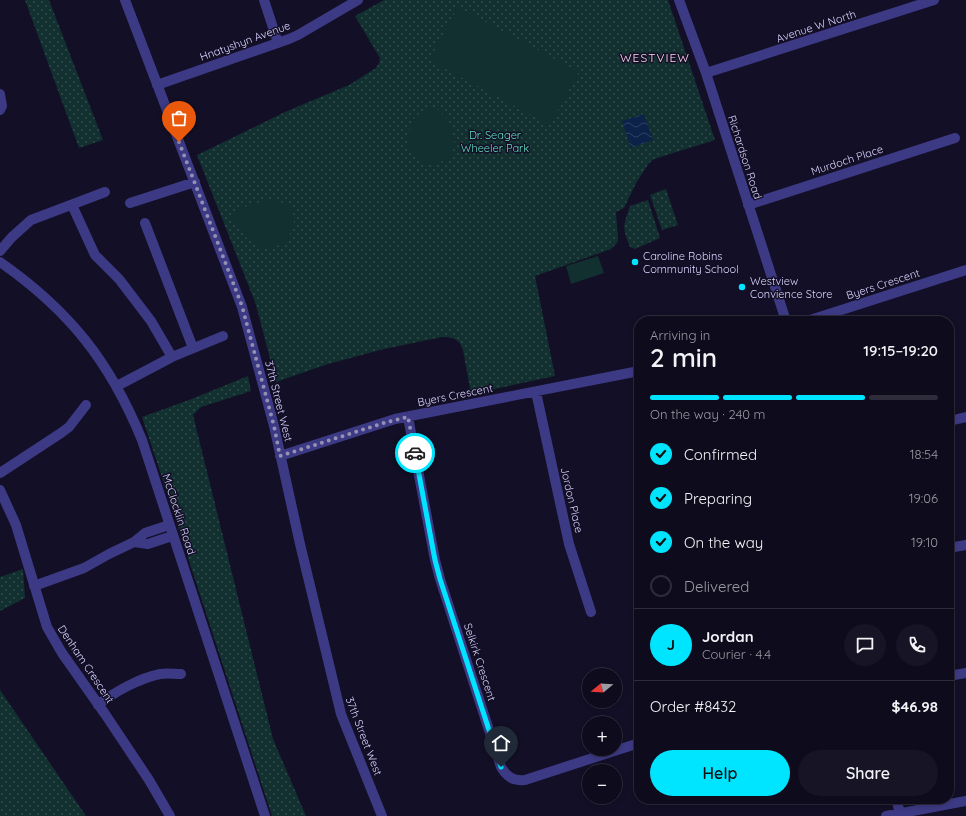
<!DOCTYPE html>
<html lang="en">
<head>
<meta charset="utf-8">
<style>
	:root { --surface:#0e0b1c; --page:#171425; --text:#f1f3f6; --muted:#9b9ba3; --line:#2e2b3b; --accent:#00e5ff }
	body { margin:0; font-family:Quicksand,sans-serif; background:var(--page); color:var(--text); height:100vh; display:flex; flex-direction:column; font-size:15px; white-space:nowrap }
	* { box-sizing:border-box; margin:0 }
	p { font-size:13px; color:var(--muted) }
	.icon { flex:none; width:22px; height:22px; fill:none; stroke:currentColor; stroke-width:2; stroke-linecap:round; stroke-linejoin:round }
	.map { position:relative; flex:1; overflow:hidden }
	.sheet { position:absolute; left:634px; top:316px; width:320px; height:488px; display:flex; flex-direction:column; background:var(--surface); border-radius:16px; box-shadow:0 2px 6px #0003,0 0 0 1px var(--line) }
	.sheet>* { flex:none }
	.needle { width:26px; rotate:252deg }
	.controls { position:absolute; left:582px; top:668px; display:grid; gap:8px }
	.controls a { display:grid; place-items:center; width:40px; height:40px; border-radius:50%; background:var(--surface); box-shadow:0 2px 6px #0003,0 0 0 1px var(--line); font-size:20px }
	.pin { position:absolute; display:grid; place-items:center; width:34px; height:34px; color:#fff; margin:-41px -17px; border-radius:50% 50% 50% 0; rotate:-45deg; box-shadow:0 0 4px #0007 }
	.pin .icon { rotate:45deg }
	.courier { position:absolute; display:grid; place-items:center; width:40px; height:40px; margin:-20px; border:3px solid #00e5ff; border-radius:50%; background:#fff; color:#222; box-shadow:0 1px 5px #0007 }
	.head em { font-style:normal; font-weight:600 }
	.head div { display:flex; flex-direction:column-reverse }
	.head { display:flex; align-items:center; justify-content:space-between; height:68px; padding:0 16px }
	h1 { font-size:26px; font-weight:600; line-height:30px }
	.bar { display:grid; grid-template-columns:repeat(4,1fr); gap:6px 4px; align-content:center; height:48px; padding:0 16px }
	.bar i { height:5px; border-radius:3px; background:var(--line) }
	.bar .active { background:var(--accent) }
	.bar p { grid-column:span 4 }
	.line { display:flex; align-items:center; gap:10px; padding:0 16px; border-top:1px solid var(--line) }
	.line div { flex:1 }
	.round { display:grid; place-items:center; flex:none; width:42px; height:42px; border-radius:21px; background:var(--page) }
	ol { padding:0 16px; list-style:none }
	li { display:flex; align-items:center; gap:12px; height:44px }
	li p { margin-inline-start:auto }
	li .icon { padding:4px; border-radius:50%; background:var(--accent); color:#111; stroke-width:4 }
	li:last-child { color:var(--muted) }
	li i { width:22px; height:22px; border:2px solid var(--line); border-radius:50% }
	.button { display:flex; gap:8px; margin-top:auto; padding:8px 16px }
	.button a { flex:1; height:46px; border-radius:24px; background:var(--accent); color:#111; font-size:16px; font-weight:600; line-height:46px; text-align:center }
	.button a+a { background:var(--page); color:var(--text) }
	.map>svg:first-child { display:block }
</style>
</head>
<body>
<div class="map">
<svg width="966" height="816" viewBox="0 0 966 816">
	<defs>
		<pattern id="grass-dots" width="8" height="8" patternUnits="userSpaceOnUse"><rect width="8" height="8" fill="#12302f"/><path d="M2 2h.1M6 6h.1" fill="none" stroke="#344d4e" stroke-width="1.8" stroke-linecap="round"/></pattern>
		<pattern id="water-waves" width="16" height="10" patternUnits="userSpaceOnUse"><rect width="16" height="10" fill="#0c2248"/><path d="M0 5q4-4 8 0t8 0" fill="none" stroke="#2f4163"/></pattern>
	</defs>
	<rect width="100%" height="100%" fill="#130f26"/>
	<path fill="url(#grass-dots)" d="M25,0H49L103,140L79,148Z
		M384,0H668L715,140L654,159L649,163L636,183L624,208L616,212L618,239L617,243L611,249L535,276L555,376L471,394L463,350C459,339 454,337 442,337L384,349L328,364L276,382L259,316L255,302L197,155L285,112L349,85L376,68L379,63L380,58L355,16Z
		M666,189L678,225L662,230L650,195Z
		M648,200L660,238L635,249L630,247C622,227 623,227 630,206Z
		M248,376L251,391L201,407L193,415L273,739L306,816H272L153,450L142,417L189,400Z
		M23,569L25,598L0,611V577Z
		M0,690L84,813L86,816H0Z"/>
	<path fill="#12302f" d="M458,7L579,72L550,125L429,60Z
		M427,107H435L450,121L448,124C472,162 421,178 409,148C406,139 408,131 413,124L411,121Z
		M271,199C320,207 280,273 249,237L246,238L235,220L232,219L233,211L237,212L255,201L257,203L264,200Z
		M598,256L604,273L571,284L566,266Z"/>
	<path fill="url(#water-waves)" d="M644,114L653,140L631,148L622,121Z"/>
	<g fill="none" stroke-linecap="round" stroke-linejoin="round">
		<path stroke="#3d3a85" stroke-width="10" d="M125,0L242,307L274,426L300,544L341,714L382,816
			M264,0L278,43
			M679,0L706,73L786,321
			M706,73L934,0
			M157,85L289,39L298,35L358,0
			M0,94L2,106L0,110
			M130,203L195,182
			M72,205L95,255L119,279L151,321L172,357
			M748,205L955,138
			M145,223L193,348
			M0,251L12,237L31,220L105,192
			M0,262C70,311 110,362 142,440L265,816
			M807,321L966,270
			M117,386L172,357L223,336
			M536,392L569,544L591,612
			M408,417L435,560L440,579L501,767C507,777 513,781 525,780L639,743
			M949,421L966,417
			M280,456L395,419L639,371
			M0,473L61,433L69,427L86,405
			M0,490L16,525L47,627L62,653L105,714L149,780L170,816
			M134,542L148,544L172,536
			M949,548L966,545
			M34,586L84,568L109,554L134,542L145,533L169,525
			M949,676L966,673
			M98,705C114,692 140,678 160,674C167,673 174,674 181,674
			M896,799L901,816
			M886,816L966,801"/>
	</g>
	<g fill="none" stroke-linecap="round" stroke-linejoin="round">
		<path stroke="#948fb3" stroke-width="4" stroke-dasharray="0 7.2" d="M179,142L242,306L274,426L280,456L387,422L408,417L415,453"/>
		<path stroke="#00e5ff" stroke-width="5" d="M415,453L435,560L440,579L501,767"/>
	</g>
	<g fill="#00e5ff" stroke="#130f26" stroke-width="1.5">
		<circle cx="635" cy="262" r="4"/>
		<circle cx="742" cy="287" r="4"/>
	</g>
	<g text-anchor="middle" stroke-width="3" stroke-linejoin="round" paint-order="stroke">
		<g font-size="11" fill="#d9d4ff" stroke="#130f26">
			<text transform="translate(816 26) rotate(-18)" y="4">Avenue W North</text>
			<text transform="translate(245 41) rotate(-20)" y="4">Hnatyshyn Avenue</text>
			<text transform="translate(745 157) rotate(72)" y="4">Richardson Road</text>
			<text transform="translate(847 160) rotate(-18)" y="4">Murdoch Place</text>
			<text transform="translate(883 284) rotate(-18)" y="4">Byers Crescent</text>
			<text transform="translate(455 395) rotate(-11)" y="4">Byers Crescent</text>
			<text transform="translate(279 401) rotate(76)" y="4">37th Street West</text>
			<text transform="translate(572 500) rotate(77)" y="4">Jordon Place</text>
			<text transform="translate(179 514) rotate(72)" y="4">McClocklin Road</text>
			<text transform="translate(480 662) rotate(72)" y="4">Selkirk Crescent</text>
			<text transform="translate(86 664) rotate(56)" y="4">Denham Crescent</text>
			<text transform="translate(364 736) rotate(69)" y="4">37th Street West</text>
		</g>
		<g font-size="11" fill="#5fe0c0" stroke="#130f26">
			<text x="495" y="139">Dr. Seager<tspan x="495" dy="13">Wheeler Park</tspan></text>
		</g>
		<g font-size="11" fill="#d9d4ff" stroke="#130f26" text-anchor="start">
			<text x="643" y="260">Caroline Robins<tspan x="643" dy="13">Community School</tspan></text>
			<text x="750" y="285">Westview<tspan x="750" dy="13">Convience Store</tspan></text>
		</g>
		<g font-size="12" letter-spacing="1" fill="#ffd6f0" stroke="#130f26">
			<text x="655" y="62">WESTVIEW</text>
		</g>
	</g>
</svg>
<div class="controls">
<a><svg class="needle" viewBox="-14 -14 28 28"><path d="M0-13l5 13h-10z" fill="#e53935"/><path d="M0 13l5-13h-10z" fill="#9b9ba3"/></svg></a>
<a>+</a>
<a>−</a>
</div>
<div class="pin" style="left:179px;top:142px;background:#ea580c"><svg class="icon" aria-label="bag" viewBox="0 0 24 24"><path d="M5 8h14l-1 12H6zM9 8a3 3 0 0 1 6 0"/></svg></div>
<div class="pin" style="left:501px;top:767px;background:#1f2937"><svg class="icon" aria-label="home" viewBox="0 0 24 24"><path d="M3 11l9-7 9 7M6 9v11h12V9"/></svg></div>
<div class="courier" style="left:415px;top:453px"><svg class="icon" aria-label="car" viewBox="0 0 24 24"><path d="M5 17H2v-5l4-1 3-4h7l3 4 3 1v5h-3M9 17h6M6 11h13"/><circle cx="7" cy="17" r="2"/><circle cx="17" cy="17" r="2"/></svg></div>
<section class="sheet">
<div class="head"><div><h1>2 min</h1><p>Arriving in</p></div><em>19:15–19:20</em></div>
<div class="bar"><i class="active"></i><i class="active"></i><i class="active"></i><i></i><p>On the way · 240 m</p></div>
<ol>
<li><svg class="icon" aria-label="check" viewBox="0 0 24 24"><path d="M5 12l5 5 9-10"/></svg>Confirmed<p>18:54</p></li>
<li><svg class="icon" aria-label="check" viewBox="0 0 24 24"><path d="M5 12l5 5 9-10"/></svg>Preparing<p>19:06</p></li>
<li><svg class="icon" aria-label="check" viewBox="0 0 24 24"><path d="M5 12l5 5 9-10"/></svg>On the way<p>19:10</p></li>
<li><i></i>Delivered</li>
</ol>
<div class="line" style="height:72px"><b class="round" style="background:var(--accent);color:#111">J</b><div><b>Jordan</b><p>Courier · 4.4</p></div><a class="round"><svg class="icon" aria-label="chat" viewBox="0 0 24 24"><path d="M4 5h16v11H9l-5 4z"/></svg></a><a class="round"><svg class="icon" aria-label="phone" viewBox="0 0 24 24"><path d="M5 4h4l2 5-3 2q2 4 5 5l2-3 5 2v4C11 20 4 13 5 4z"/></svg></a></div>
<div class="line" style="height:52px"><div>Order #8432</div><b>$46.98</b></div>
<div class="button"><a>Help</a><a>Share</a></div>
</section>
</div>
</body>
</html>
